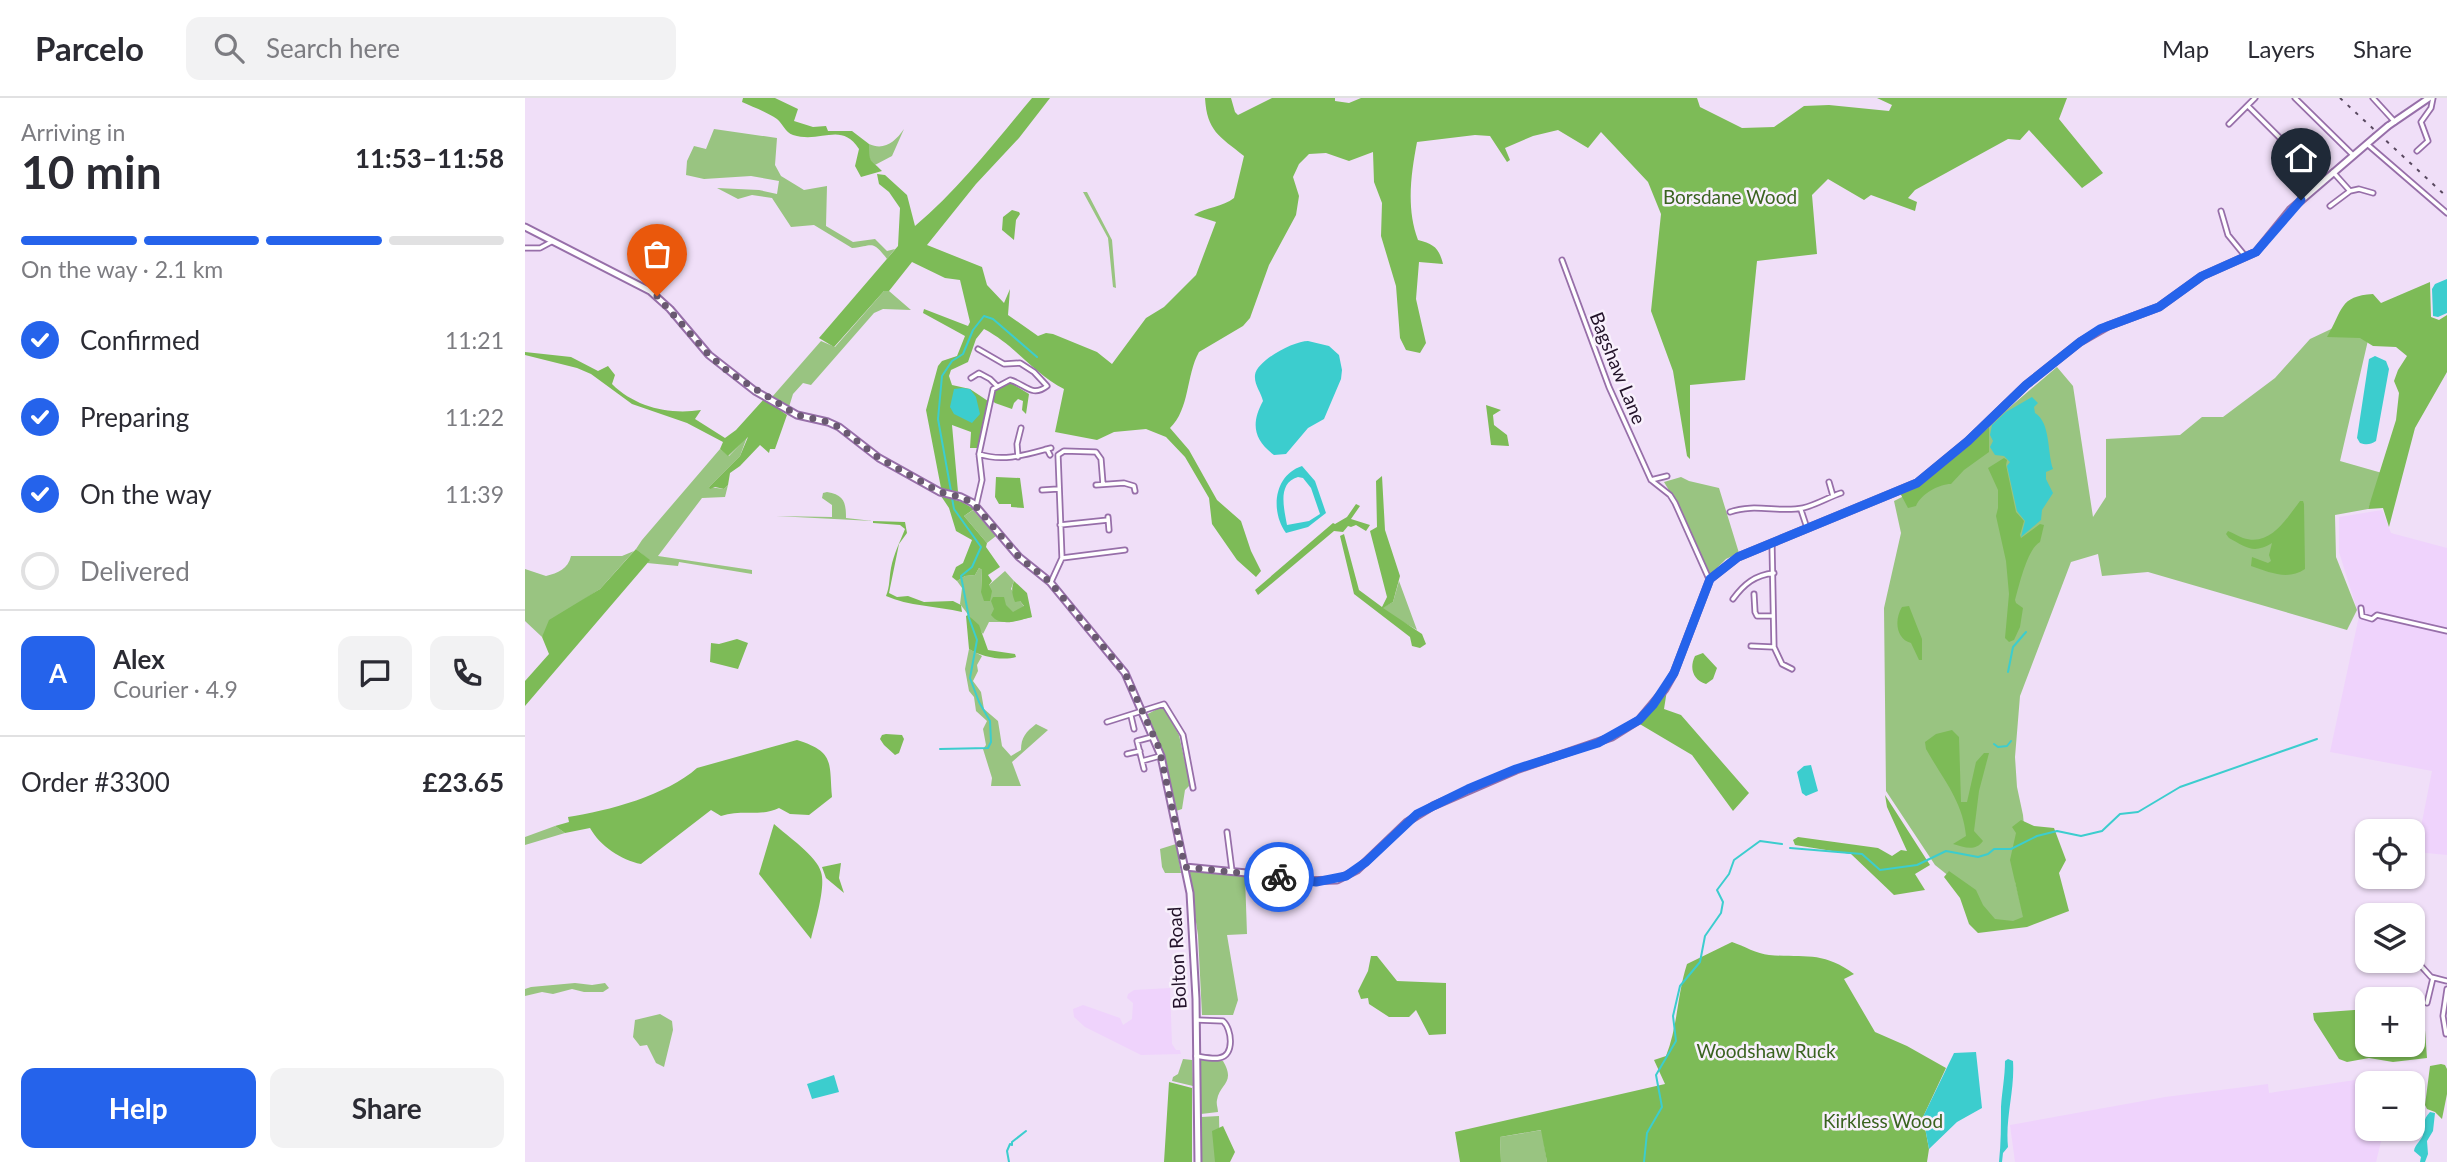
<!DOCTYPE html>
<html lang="en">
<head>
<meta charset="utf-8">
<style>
	:root { --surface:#fff; --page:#f2f2f3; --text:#2b2b33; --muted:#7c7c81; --line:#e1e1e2; --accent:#2563eb }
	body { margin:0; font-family:Lato,sans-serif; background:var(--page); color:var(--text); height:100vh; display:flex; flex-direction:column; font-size:26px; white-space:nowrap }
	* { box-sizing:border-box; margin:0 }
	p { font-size:23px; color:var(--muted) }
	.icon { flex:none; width:38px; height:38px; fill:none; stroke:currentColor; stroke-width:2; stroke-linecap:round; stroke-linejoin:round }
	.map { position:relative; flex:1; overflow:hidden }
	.panel { display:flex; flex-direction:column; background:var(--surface); width:525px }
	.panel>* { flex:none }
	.fabs { position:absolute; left:1830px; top:721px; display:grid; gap:14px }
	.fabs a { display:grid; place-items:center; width:70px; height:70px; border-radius:14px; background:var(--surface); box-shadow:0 2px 5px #0004; font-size:35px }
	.pin { position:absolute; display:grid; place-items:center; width:60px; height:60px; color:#fff; margin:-72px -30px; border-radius:50% 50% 50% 0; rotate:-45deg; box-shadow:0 0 7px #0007 }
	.pin .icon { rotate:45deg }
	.courier { position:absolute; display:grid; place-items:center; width:70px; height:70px; margin:-35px; border:5px solid #2563eb; border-radius:50%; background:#fff; color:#222; box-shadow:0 2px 9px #0007 }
	.headline em { font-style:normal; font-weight:700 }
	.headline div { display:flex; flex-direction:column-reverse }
	.headline { display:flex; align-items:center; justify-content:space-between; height:119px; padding:0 21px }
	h1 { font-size:46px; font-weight:700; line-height:52px }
	.bar { display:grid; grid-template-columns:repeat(4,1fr); gap:10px 7px; align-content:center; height:84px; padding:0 21px }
	.bar i { height:9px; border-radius:5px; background:var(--line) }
	.bar .current { background:var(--accent) }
	.bar p { grid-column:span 4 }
	.line { display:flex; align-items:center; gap:18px; padding:0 21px; border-top:2px solid var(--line) }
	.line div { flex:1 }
	.round { display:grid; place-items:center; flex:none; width:74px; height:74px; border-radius:14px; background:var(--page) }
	ol { padding:0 21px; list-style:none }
	li { display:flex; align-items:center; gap:21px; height:77px }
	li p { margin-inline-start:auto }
	li .icon { padding:7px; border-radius:50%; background:var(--accent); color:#fff; stroke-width:4 }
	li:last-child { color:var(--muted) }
	li i { width:38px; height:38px; border:4px solid var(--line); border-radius:50% }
	.primary-button { display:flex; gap:14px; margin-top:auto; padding:14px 21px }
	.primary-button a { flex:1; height:80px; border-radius:14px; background:var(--accent); color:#fff; font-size:28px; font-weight:700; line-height:80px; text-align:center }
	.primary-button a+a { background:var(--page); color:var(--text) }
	header { display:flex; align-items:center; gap:42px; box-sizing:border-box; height:98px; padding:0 35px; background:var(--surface); border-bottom:2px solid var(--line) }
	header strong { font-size:33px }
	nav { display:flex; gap:38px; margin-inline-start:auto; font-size:24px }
	.search { width:490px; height:63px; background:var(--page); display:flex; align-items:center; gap:18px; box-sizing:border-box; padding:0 24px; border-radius:14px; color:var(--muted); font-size:26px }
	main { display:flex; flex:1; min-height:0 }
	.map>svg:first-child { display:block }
</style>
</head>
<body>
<header>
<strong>Parcelo</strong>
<div class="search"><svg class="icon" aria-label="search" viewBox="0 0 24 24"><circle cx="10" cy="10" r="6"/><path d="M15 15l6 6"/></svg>Search here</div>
<nav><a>Map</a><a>Layers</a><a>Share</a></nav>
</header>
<main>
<section class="panel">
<div class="headline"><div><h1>10 min</h1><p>Arriving in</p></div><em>11:53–11:58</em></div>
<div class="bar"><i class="current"></i><i class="current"></i><i class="current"></i><i></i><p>On the way · 2.1 km</p></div>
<ol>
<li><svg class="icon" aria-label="check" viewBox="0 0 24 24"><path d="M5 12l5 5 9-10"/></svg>Confirmed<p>11:21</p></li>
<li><svg class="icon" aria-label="check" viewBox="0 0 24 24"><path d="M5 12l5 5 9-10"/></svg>Preparing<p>11:22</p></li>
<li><svg class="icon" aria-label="check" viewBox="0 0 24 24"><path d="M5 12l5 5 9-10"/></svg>On the way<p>11:39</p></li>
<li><i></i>Delivered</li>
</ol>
<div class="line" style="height:126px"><b class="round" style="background:var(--accent);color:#fff">A</b><div><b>Alex</b><p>Courier · 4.9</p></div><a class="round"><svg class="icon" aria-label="chat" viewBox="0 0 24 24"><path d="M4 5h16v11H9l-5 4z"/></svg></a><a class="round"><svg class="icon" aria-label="phone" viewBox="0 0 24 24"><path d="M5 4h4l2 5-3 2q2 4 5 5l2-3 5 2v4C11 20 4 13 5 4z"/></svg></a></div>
<div class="line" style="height:91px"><div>Order #3300</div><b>£23.65</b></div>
<div class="primary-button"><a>Help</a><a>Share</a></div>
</section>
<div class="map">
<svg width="1922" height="1064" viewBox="0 0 1922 1064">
	<rect width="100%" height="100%" fill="#f0dff8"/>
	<path fill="#efd3fc" d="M1857,412L1866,435L1922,450V757L1891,754L1907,673L1805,654L1834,518L1814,454V419Z
		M645,890L647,946L651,952H655L656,956L616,957L560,929L549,919L548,911L558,907L595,920L598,927L607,921L608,905L602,900L603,896L609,892Z
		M1856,978L1857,985H1843V1031H1859L1851,1064H1490L1485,1027L1640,999L1743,986L1744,995Z"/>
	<path fill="#99c481" d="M189,31L252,40L250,67L256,78L279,92L302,88L301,128L328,144L350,141L362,153L370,151L362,161C347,141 348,148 327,150L289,127L266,129L247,100L227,97L213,101L192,90L234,92L252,96L254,83L226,78L179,81L161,77L162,63L169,48L181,51Z
		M379,31L367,58L348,68L344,59V46C359,53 370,44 379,31Z
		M558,94H562L587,142L591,190L588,189L583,140Z
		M359,193H364L386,212L358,211L349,215L286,287L278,285L268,296L264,309L247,299L296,243L310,249Z
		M1821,224L1844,238L1815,363L1857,375L1843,411L1810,417L1811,459L1832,512L1822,532L1623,474L1577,478L1573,456L1546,464L1495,598L1490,659L1492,689L1498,717L1501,748L1490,783L1500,823L1455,832L1445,795L1410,767L1361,693L1359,510L1376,435L1369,403L1389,393L1460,340L1464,327L1532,269L1548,288L1568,419L1581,399V341L1655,337L1677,319H1698L1750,280L1785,241Z
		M222,339L215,358L184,389L199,391L203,387L200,399L177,400L133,458L227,472V476L154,464L153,468L122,465L124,462L111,451L117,442L195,351L204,358Z
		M1156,379L1164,383L1194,390L1214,455L1201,461L1185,477L1151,404L1139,384Z
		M302,394C319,397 321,404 321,420L348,423L251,418L307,419V407L297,400L298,395Z
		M448,412L471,438L462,445L439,418Z
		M109,453L75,491L52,506L17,539L0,523V471L21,478C33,475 43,471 46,458H97Z
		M454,470L457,472L456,494L480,473L489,483L486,491L507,519L486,524H464L458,536L435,506L437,490L432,483L440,478L450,477Z
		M874,483L892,532L855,511L868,504Z
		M444,551L457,558L452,567L453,573L448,583L456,594L459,611L473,623L477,648L486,658L496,652C496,639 501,634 511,626L523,632L487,664L496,688H466L467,680L458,651L461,647L458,631L462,623L451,613L449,599L444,593L440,571Z
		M634,610H639L654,637L665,687L660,692L657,711L651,713L639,657L621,617Z
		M30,728L40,735L0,747V739Z
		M651,746L656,775H640L637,769L635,751Z
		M663,772L720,778L722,836L702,837L713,902L708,917H677L673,837Z
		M50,885L67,887L80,885L84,890L78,894H59L47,891L28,896L17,894L0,898V891L6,889Z
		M135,916L147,923L148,932L139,969L131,965L122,947L115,948L108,939L110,922Z
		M658,961L667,962L668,988L647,983L648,979L653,976Z
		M676,962L698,963C711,985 695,985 692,1002C691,1006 693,1010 693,1014L676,1016Z
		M694,1018L695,1064H677L676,1019Z
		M1017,1032L1022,1064H976L975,1039Z"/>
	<path fill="#7dbb57" d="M218,0H250L273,11L269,23L288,29L301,28L303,33H327L344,46C344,67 346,61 357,73L336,79L330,68L334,51C316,23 296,46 268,37C260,34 258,26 252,21C242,14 228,9 217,4Z
		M507,0H525L494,40L451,86L402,147L457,169L462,187L479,205L485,191L483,217L513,238L521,235L528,236L572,254L587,266L621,220L639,209L671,177L691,124L669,117C681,109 698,109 709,100L719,58C694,38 682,33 680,0H706L710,14L713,17L747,0H810V3L824,5L836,0H1172L1175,9L1217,30L1249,29L1279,8L1304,7L1364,13L1367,7L1352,0H1542L1534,21L1578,75L1557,90L1504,32L1495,42L1483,41L1390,92L1383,100L1392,104L1390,113L1346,97L1339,102L1303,81L1287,97L1292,156L1232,163L1220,282L1165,287V361L1162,358L1148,273L1126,213L1136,116L1123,84L1076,34L1063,50L1033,32L1008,38L980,50L985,62L982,64L965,38L950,37L892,44C886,76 881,110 893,142C909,146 914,150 918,166L894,164L891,201L901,245L895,255L881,252L875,240L871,188L856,138L857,105L849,84L848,54L824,63L801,55L784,56L774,66L768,79L774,98L771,117L744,167L725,220L718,228L674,254C661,277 665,311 645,330L664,352L692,402L716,423L726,453L736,473L731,479L712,462L687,426L684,400L660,359L641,339L621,331L589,334L572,342L530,334L539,291C508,275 490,247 459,231L451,241L443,264L426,272L424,278L427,287L445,291L463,303L454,350H445L446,334L427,327L433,394L416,390L401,312L413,268L417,263L432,258L440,238L398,215L399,211L443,228L445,224L435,182L420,180L387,164L364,193H359L309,249L294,240L373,148L375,110L364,94L354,86L352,76L360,77L382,97L390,128C434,91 470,44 507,0Z
		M487,112L494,114L495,116L491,122L489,142L477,132L478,119Z
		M1905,184L1906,219L1914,222L1922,217V274L1890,330L1864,429L1858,410L1843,411L1871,322L1874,295L1869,283L1873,272L1882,258L1871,249L1848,248L1835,240L1802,239C1818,212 1814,198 1848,196L1856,205Z
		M0,254L46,259L73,273L83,268L90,277L87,286C110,309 144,317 176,312L170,321L200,340L211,332L239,301L262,317L250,351H245L244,355L235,347L215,368L205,375L203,387L199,391L190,389L185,391L184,389L215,358L223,339L203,358L195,351L198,344L162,325L107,306L66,276L52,270L0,257Z
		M481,285H486L504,296L501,316L497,312L498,303L493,301L489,305L487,311L470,305L465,300L469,293Z
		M961,307L976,312L968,317L969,327L982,337L984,348L966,347Z
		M1464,329V354L1439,372L1426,386C1414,386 1396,396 1391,408L1383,410L1375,395L1398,384Z
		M1479,360L1482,362L1481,367L1491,414L1499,423L1495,437L1496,440L1515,426L1519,427L1515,444C1502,451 1494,488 1490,502L1491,505L1498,510L1495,529L1489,542L1484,544L1480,540L1484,496L1481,463L1471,418L1473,410V392L1463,370Z
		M857,378L860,432L875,478L868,504L858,510L897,536L901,546L895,550L887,548L885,539L829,496L815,438L819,436L834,492L857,509L862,499L845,433L852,429L851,383Z
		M471,379L495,380L499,410L486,409V406H474L470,399Z
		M416,398L437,404L449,411L439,418L462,445L461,449L475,469L463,477L467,483L464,487L467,493L465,503H459L456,494L457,472L454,470L450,477L440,478L432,483L427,479L431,469L438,465L447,442L431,433L424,410Z
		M1775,403H1778L1779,406L1780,471C1763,483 1744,474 1726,468L1727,459L1743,465L1746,463L1744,457L1747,445C1729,456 1722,450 1704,440L1701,436L1703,433C1709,435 1712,438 1718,440C1746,449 1761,421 1775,403Z
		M831,406L835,408L826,421L845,427L841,433L831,427L826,429L823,428L818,434L809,433L733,497L730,492L808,425L810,426L822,419Z
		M348,423L380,424L382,435L374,446L364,495L372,499L383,498L399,504L428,503L436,507L437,514C412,508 383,508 361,498C365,488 364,480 366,470C369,455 375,444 380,431L375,427L348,425Z
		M111,451L125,462L0,608V583L24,556L17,539L24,522L75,491Z
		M489,483L502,495L507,519C494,522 476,530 466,517L469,511L466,503L468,499H479L481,507L488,514L499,508L495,503L490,504C487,496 486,491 489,483Z
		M1384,508L1397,541V562H1394L1386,545C1371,541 1369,522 1377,509Z
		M443,517L454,527L463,552L490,556L491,559C478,563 456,559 444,551L441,518Z
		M212,541L223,545L213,571L185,564L186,545L194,546Z
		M1178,555L1192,570L1188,581L1181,586C1168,582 1164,570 1170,558Z
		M1142,592L1139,611L1156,617L1224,695L1208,713L1167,657L1113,625L1128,611Z
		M1427,632L1434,639L1436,704H1442L1451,664L1459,655H1464L1454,693L1449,733L1458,743C1450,754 1439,749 1428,746L1441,738C1438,703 1417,680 1401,651L1400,644L1411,636Z
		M361,636L377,637L379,641L374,655L370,657L359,647L355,641L357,637Z
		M272,642C310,654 304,664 307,699L284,717L265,716L254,710C236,719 216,711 196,718L186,712L116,766C96,762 75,748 65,730L40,735L30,728L44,724L43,719C83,713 142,697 172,670Z
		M1360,697L1405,767L1390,776L1400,792L1369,797L1326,756L1270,747L1268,742L1273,739L1353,750L1367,758L1376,752L1382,753L1362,709Z
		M1496,722L1509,728L1529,730L1541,762L1534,775L1544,813L1502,829L1453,835L1444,826L1435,800L1419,779L1424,773L1451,792L1458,807L1470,821L1488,823L1498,819L1485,762L1491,735L1487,729Z
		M249,726C262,738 292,758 296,774C301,789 290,824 286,841L234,776Z
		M316,765L314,780L319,795L301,780L297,769Z
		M1207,844C1219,848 1232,856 1244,857C1280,860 1298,853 1329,876L1319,881L1350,934L1382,948L1421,970L1398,1019L1404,1051L1402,1064H1022L1016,1032L975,1039L976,1064H935L930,1034L1140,986L1129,962L1141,958C1153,928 1152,897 1162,866Z
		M846,858H852L872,883L921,885V936L904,937L891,912L884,919H864L844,906L843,900L836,901L833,893L843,873Z
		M1843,911V947H1888V915L1899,918L1902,960L1868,964L1844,960L1822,964L1814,961L1789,922L1788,915Z
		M1916,966L1920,967L1922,971V996L1917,1021L1910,1014L1902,1011L1900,1007L1905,968Z
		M644,984L667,990V1064H639Z
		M698,1028L710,1054L705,1064H690L687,1033Z"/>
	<path fill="#3ccdce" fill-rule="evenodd" d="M1922,181V215L1913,219L1908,218L1907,191L1910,186Z
		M783,243L804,248L814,257L817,272L816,281L799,321L783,330L761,356L749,357C728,341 726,325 738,303C736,294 729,287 730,277C732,262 769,243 783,243Z
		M1850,258L1861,263L1864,271L1851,343C1845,347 1841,347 1835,345L1832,340L1844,261Z
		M437,290L445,291L451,299L455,316L447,325L429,316L425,309L429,291Z
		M1507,299L1513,305L1509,309L1510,315C1526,325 1522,354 1528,371L1521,374V381L1528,395L1517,412L1516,422L1496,439L1500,423L1492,413L1482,368L1485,364L1479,358L1470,357L1465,349L1468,343L1465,337L1467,327L1481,314Z
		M777,368L790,383L801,415L783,429L761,435C745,413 749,377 777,368ZM773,379L778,380L786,390L795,416L784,423L762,427C759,410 752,385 773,379Z
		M1286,667L1293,693L1281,698L1277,695L1272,674L1279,668Z
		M1451,954L1457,1010L1432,1024L1404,1051L1398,1019L1429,955Z
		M1483,961L1488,963C1490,992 1480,1020 1483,1049L1478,1055L1477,1064H1474C1476,1045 1476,1028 1476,1009C1477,993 1480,979 1480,963Z
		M309,977L314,994L287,1001L282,986Z
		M1905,1014L1910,1015L1908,1033L1902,1043L1903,1056L1900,1064H1895L1896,1059L1889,1053C1890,1046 1896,1043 1898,1037C1900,1027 1897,1022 1905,1014Z"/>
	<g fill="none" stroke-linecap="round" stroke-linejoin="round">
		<path stroke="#3ccdce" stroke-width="2" d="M426,393L413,321L417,278L427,263L438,256L448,232L459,218L468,221L512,259
			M1483,574L1488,549L1501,534
			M1469,646L1473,649L1482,648L1486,643
			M415,651L463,650L466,644L465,623L454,604L445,580L452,542L444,520L436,478L447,469L456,449L429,411L427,400
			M1265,750L1337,756L1355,772L1392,767L1421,753L1453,759L1463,756L1469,751H1486L1512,738L1532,733L1556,738L1577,733L1595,716L1613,714L1655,689L1792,641
			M484,1064L482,1053L485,1046L487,1047V1044L501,1033
			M1119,1064L1122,1035L1137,1009L1131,977L1151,943L1148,918L1155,888L1175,864L1180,838L1196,815L1198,804L1192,792L1204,776L1209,762L1235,743L1257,746"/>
		<g stroke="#976fa9" stroke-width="7">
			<path id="street" d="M1770,0L1828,57
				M1848,0L1870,24
				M1723,8L1778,63L1795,85
				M1704,26L1730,0
				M1842,46L1922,115
				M1892,53L1903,43L1896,24L1906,10L1908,0
				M1825,93L1834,91L1848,95
				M1805,108L1825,93L1808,74
				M1696,113L1703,137L1721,159
				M0,150H15L28,143
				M1037,162L1084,289L1126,382L1145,397L1150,405L1184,481
				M446,280L454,275L465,281L472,288
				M454,356C477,364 500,357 522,351
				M525,357L522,351L526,350
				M493,359L492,346L496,330
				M1126,382L1142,378
				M1304,384L1308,398
				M571,387L599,385L609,388L610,393
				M517,392L533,391
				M451,408L457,382L454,356L468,291L485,282C500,286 507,300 522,288L509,274L495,265L479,266L453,251
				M1276,412L1282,430
				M1205,414C1229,405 1254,415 1278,410C1291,407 1304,399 1316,395
				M583,419L584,432
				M535,427L583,422
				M1247,446L1249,549L1257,566L1267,571
				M537,460L600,452
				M526,484L537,460L533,357L539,353L571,354L576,361L578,386
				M1229,496L1230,514L1232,518H1248
				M1208,501C1219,486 1230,477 1249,475
				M1836,510L1837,518L1847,521L1852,517L1922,533
				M1226,548L1248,549
				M606,618L609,631
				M582,624L639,606L658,637L668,690
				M602,656L615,653
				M617,663L635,658
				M619,671L612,643L627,639
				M702,734L707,773
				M1888,822H1895
				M1888,856L1896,847L1891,822
				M1888,859L1906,879L1922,883
				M1902,905L1908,880
				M1921,936L1918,918L1922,891
				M671,958C678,959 687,961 694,960C710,958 707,931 698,923L672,922"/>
		</g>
		<g stroke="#976fa9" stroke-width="9">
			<path id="secondary" d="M1863,28L1904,0
				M0,129L125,193L145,211L184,257L230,293L272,317L303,324L314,329L354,360L415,394L436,399L448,405L494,459L525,484L600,575L636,658L665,795L671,901L673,1064
				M660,769L732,776L776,783L812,782L832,772L882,724L908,708L991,672L1087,639L1114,622L1140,591L1149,575L1185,481L1213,459L1392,385L1443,343L1501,287L1555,244L1583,228L1634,209L1677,178L1731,154L1765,112L1850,39"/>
		</g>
		<use href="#street" stroke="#fff" stroke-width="3.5"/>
		<use href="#secondary" stroke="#fff" stroke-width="5"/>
		<path stroke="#58485f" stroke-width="2" stroke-dasharray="3.5 7" stroke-linecap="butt" d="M1815,0L1922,99"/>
		<g stroke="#976fa9" stroke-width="9" stroke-linecap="butt">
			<path id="secondary-bridge" d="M1850,39L1863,28"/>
		</g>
		<use href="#secondary-bridge" stroke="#fff" stroke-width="5"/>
	</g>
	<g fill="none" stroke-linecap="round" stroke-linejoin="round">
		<path stroke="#6a5a71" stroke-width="7" stroke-dasharray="0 12.6" d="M132,198L184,257L205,275L272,317L303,324L314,329L354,360L415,394L436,399L448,405L494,459L525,484L600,575L634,650L660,769L754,779"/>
		<path stroke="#2563eb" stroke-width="9" d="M754,779L791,784L821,778L841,764L892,716L943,691L991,671L1073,645L1114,622L1128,607L1149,575L1185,481L1213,459L1392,385L1443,343L1501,287L1555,244L1575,231L1634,209L1677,178L1731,154L1776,102"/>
	</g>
	<g text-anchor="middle" stroke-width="5" stroke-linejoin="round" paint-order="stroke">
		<g font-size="19" fill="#3a6320" stroke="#f8f0fc">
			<text x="1205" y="106">Borsdane Wood</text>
			<text x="1241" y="960">Woodshaw Ruck</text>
			<text x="1358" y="1030">Kirkless Wood</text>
		</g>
		<g font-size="19" fill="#221229" stroke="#f8f0fc">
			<text transform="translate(1093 270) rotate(68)" y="7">Bagshaw Lane</text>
			<text transform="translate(652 860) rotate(-93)" y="7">Bolton Road</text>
		</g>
	</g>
</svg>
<div class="fabs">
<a><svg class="icon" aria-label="locate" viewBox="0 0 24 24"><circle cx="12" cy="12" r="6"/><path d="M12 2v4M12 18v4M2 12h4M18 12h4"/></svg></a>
<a><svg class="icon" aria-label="layers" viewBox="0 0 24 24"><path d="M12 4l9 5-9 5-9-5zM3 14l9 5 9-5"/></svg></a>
<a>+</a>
<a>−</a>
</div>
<div class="pin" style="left:132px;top:198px;background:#ea580c"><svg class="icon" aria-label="bag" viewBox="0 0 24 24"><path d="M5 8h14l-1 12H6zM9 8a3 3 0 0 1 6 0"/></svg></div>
<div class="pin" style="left:1776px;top:102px;background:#1f2937"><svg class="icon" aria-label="home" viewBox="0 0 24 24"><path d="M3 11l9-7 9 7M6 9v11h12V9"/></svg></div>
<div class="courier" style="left:754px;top:779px"><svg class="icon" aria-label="bike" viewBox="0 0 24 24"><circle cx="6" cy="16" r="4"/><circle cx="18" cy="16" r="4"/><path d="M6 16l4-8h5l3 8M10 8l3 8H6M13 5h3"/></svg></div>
</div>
</main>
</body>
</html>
